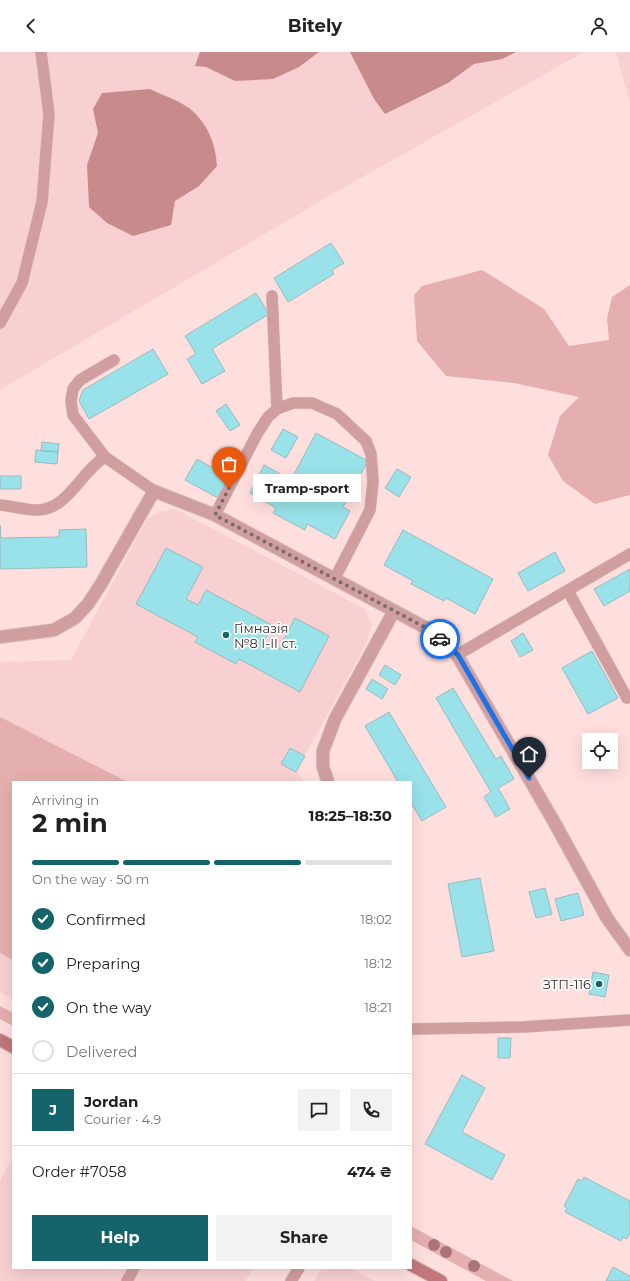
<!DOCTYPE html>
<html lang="en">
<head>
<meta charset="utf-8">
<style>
	:root { --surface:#fff; --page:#f2f2f2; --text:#202124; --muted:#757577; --line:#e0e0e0; --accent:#16646b }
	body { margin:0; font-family:Montserrat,sans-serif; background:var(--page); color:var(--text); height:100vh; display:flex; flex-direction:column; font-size:15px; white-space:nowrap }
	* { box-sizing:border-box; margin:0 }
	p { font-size:13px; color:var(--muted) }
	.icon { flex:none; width:22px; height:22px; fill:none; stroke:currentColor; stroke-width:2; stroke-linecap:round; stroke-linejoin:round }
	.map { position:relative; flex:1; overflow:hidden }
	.sheet { position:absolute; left:12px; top:729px; width:400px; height:488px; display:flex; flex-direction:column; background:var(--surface); border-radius:0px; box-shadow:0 4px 16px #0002 }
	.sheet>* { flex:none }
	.buttons { position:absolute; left:582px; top:681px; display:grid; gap:8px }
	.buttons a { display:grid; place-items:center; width:36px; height:36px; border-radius:0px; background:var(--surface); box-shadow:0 4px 16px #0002; font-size:20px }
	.pin { position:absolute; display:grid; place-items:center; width:34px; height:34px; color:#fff; margin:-41px -17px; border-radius:50% 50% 50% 0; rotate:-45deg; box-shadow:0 0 4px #0007 }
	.pin .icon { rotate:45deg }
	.courier { position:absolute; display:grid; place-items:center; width:40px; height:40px; margin:-20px; border:3px solid #1a73e8; border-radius:50%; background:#fff; color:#222; box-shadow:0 1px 5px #0007 }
	.bubble { position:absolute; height:28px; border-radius:0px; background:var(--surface); box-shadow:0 4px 16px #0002; font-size:13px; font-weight:700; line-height:28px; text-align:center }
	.overview em { font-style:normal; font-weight:700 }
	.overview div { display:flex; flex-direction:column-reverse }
	.overview { display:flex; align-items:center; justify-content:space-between; height:68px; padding:0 20px }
	h1 { font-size:26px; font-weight:700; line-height:30px }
	.bar { display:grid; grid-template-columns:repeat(4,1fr); gap:6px 4px; align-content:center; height:48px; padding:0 20px }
	.bar i { height:5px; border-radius:3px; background:var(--line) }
	.bar .active { background:var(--accent) }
	.bar p { grid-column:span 4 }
	.line { display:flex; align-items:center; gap:10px; padding:0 20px; border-top:1px solid var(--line) }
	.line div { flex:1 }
	.round { display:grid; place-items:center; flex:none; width:42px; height:42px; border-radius:0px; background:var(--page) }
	ol { padding:0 20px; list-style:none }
	li { display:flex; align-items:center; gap:12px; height:44px }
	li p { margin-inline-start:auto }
	li .icon { padding:4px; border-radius:50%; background:var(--accent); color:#fff; stroke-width:4 }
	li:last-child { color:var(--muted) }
	li i { width:22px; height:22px; border:2px solid var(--line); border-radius:50% }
	.action { display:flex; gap:8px; margin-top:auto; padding:8px 20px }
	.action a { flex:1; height:46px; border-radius:0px; background:var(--accent); color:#fff; font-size:16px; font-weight:700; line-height:46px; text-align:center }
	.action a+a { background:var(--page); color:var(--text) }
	header { display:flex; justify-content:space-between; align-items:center; height:52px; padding:0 20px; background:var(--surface); font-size:18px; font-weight:700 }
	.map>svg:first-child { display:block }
</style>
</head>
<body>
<header><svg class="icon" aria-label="back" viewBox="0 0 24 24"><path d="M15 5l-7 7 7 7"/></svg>Bitely<svg class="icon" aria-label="person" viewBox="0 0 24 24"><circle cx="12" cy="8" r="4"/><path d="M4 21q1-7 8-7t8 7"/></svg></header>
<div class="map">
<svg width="630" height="1229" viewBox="0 0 630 1229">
	<rect width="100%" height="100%" fill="#ffdede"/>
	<path fill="#f9d0d1" d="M0,0H584L329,144L0,338Z
		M616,0H630V51Z
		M175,457L365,557L372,572L365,594L296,720L304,730H13V947L0,940V610L71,608L147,467L159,460Z
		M13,1106V1216H254L245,1229H0V1128Z
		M322,1216H351L375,1229H314Z"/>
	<path fill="#e6afaf" d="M482,218L544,257L569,294L609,288L607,267L612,245L630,233V443L595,452L563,429L548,403L560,364L579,345L514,331L446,324L417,289L414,243L422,234Z
		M0,665L128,730H13V908L0,901Z
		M0,954L13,961V974L0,967Z
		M411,1174L513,1229H486L411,1188Z"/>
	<path fill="#c78b8c" d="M200,0H319L299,15L273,27L235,29L206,15L195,14Z
		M350,0H516L502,7L474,12L448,31L385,62L374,47Z
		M150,37C162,43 178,48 189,56C207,70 216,92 217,114L199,134L175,149L171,173L133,184L107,171L89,155L87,113L98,81L93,57L102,41Z"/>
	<path fill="#99e2e9" stroke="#99babd" d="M331,191L344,211L332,218L334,222L288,250L274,226Z
		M256,241L269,262L212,297L225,319L202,332L187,307L196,302L185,284Z
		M153,297L168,322L89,367L79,349L83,338Z
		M226,352L240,373L230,379L216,359Z
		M283,377L298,385L286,406L271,398Z
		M316,381L368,409L343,455L350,459L335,487L307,472L305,478L273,461L276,456L250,441L264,413L291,428Z
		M42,390L59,392L58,400L41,399Z
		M224,397L240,406L218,446L185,428L197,407L213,416Z
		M36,398L58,400L57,412L35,410Z
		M397,417L411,425L399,445L385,436Z
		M0,424H21V437H0Z
		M0,473L1,486L59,485V478L86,477L87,515L0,517Z
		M403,478L493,527L475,562L446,546L444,549L411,532L413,529L384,513Z
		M166,496L203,515L186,547L198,553L206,538L272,573L264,589L279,597L295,566L329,584L300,640L239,607L236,612L195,590L198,585L136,552Z
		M555,500L565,519L528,539L518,521Z
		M630,517V539L604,554L594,537Z
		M523,581L533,598L520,605L511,589Z
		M592,599L618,646L588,662L562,616Z
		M385,613L401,623L395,633L379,623Z
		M372,627L388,637L382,647L366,637Z
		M453,636L496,707L501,704L514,727L498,736L510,757L496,765L484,745L491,740L436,646Z
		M389,660L446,755L422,769L411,751V730H398L365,674Z
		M290,696L305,704L296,720L281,712Z
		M480,826L494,899L462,905L448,832Z
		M545,836L552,862L536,866L529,840Z
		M578,841L584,863L561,869L555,847Z
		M593,920L609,923L605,945L589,942Z
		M498,986H511L510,1006H498Z
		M462,1023L485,1036L462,1080L505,1103L492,1128L425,1092Z
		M584,1125L630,1149V1181L627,1187L623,1185L621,1189L565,1160L567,1156L564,1154L578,1127L582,1129Z
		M613,1215L630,1224V1229H606Z"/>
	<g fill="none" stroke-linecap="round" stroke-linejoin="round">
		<g stroke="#d7baba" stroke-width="12">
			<path id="lane" d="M272,244L277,357
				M0,271L22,231L42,150L49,62L41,0
				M114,308L80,328L73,337L71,349L73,363L105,405L154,439
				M0,453C12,454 25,458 37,458C68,458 80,420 105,405
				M215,463L257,382L268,365L277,357L293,351H312L337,362L366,389L371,402L373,430L370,458L335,526
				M568,539L627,646
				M457,603L630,502
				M411,977L523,975L630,968
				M127,1229L134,1216
				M291,1229L299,1216"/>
		</g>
		<g stroke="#d7baba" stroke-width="14">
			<path id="street" d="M0,585L54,578L75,566L88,552L101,532L154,439L215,463L430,578L457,603L553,768L607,866L630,898
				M328,730L323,715V699L335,667L394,559"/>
		</g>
		<g stroke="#d7baba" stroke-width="14">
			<path id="secondary" d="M0,988L13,995
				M411,1213L441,1229"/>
		</g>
		<use href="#lane" stroke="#d09e9e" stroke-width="11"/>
		<use href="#street" stroke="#d09e9e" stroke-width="12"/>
		<use href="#secondary" stroke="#c0787b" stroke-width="12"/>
	</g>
	<g fill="#aa7378">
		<circle cx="434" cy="1193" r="6"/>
		<circle cx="446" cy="1200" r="6"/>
		<circle cx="474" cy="1214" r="6"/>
	</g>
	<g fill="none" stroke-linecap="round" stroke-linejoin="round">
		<path stroke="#7e6a6a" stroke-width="4" stroke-dasharray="0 7.2" d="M229,436L215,463L430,578L440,587"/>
		<path stroke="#1a73e8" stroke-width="5" d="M440,587L458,603L529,726"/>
	</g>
	<g fill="#16646b" stroke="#fff" stroke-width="1.5">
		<circle cx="226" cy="583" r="4"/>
		<circle cx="599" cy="932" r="4"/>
	</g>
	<g text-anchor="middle" stroke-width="3.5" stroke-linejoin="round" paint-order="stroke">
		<g font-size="13" fill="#382c2c" stroke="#fff" text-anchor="start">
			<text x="234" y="581">Гімназія<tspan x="234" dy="15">№8 I-II ст.</tspan></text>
			<text x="591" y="937" text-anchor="end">ЗТП-116</text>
		</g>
	</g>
</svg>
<div class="buttons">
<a><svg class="icon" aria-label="locate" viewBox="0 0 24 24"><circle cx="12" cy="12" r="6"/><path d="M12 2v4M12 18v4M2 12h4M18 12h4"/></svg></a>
</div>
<div class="pin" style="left:229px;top:436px;background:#ea580c"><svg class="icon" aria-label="bag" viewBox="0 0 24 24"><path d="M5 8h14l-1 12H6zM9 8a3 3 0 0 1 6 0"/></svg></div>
<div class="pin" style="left:529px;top:726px;background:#1f2937"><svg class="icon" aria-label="home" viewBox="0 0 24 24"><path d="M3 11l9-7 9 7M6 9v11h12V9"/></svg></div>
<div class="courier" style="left:440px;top:587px"><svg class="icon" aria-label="car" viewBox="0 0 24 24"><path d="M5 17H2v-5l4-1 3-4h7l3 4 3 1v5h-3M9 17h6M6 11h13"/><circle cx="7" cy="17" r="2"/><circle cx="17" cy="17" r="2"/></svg></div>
<div class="bubble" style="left:253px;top:422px;width:108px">Tramp-sport</div>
<section class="sheet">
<div class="overview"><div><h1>2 min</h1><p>Arriving in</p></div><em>18:25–18:30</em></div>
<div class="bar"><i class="active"></i><i class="active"></i><i class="active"></i><i></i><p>On the way · 50 m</p></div>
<ol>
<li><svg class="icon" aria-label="check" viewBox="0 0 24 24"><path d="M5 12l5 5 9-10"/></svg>Confirmed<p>18:02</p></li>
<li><svg class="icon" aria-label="check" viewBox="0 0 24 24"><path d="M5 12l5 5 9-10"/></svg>Preparing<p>18:12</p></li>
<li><svg class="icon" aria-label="check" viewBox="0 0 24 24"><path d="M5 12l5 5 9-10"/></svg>On the way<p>18:21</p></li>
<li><i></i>Delivered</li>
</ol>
<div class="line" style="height:72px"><b class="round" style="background:var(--accent);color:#fff">J</b><div><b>Jordan</b><p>Courier · 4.9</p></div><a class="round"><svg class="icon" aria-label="chat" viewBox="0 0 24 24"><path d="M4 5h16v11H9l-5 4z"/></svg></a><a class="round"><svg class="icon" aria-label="phone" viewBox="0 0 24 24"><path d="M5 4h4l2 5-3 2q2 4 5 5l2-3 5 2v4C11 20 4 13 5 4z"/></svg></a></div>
<div class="line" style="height:52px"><div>Order #7058</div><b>474 ₴</b></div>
<div class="action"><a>Help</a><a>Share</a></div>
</section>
</div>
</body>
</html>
